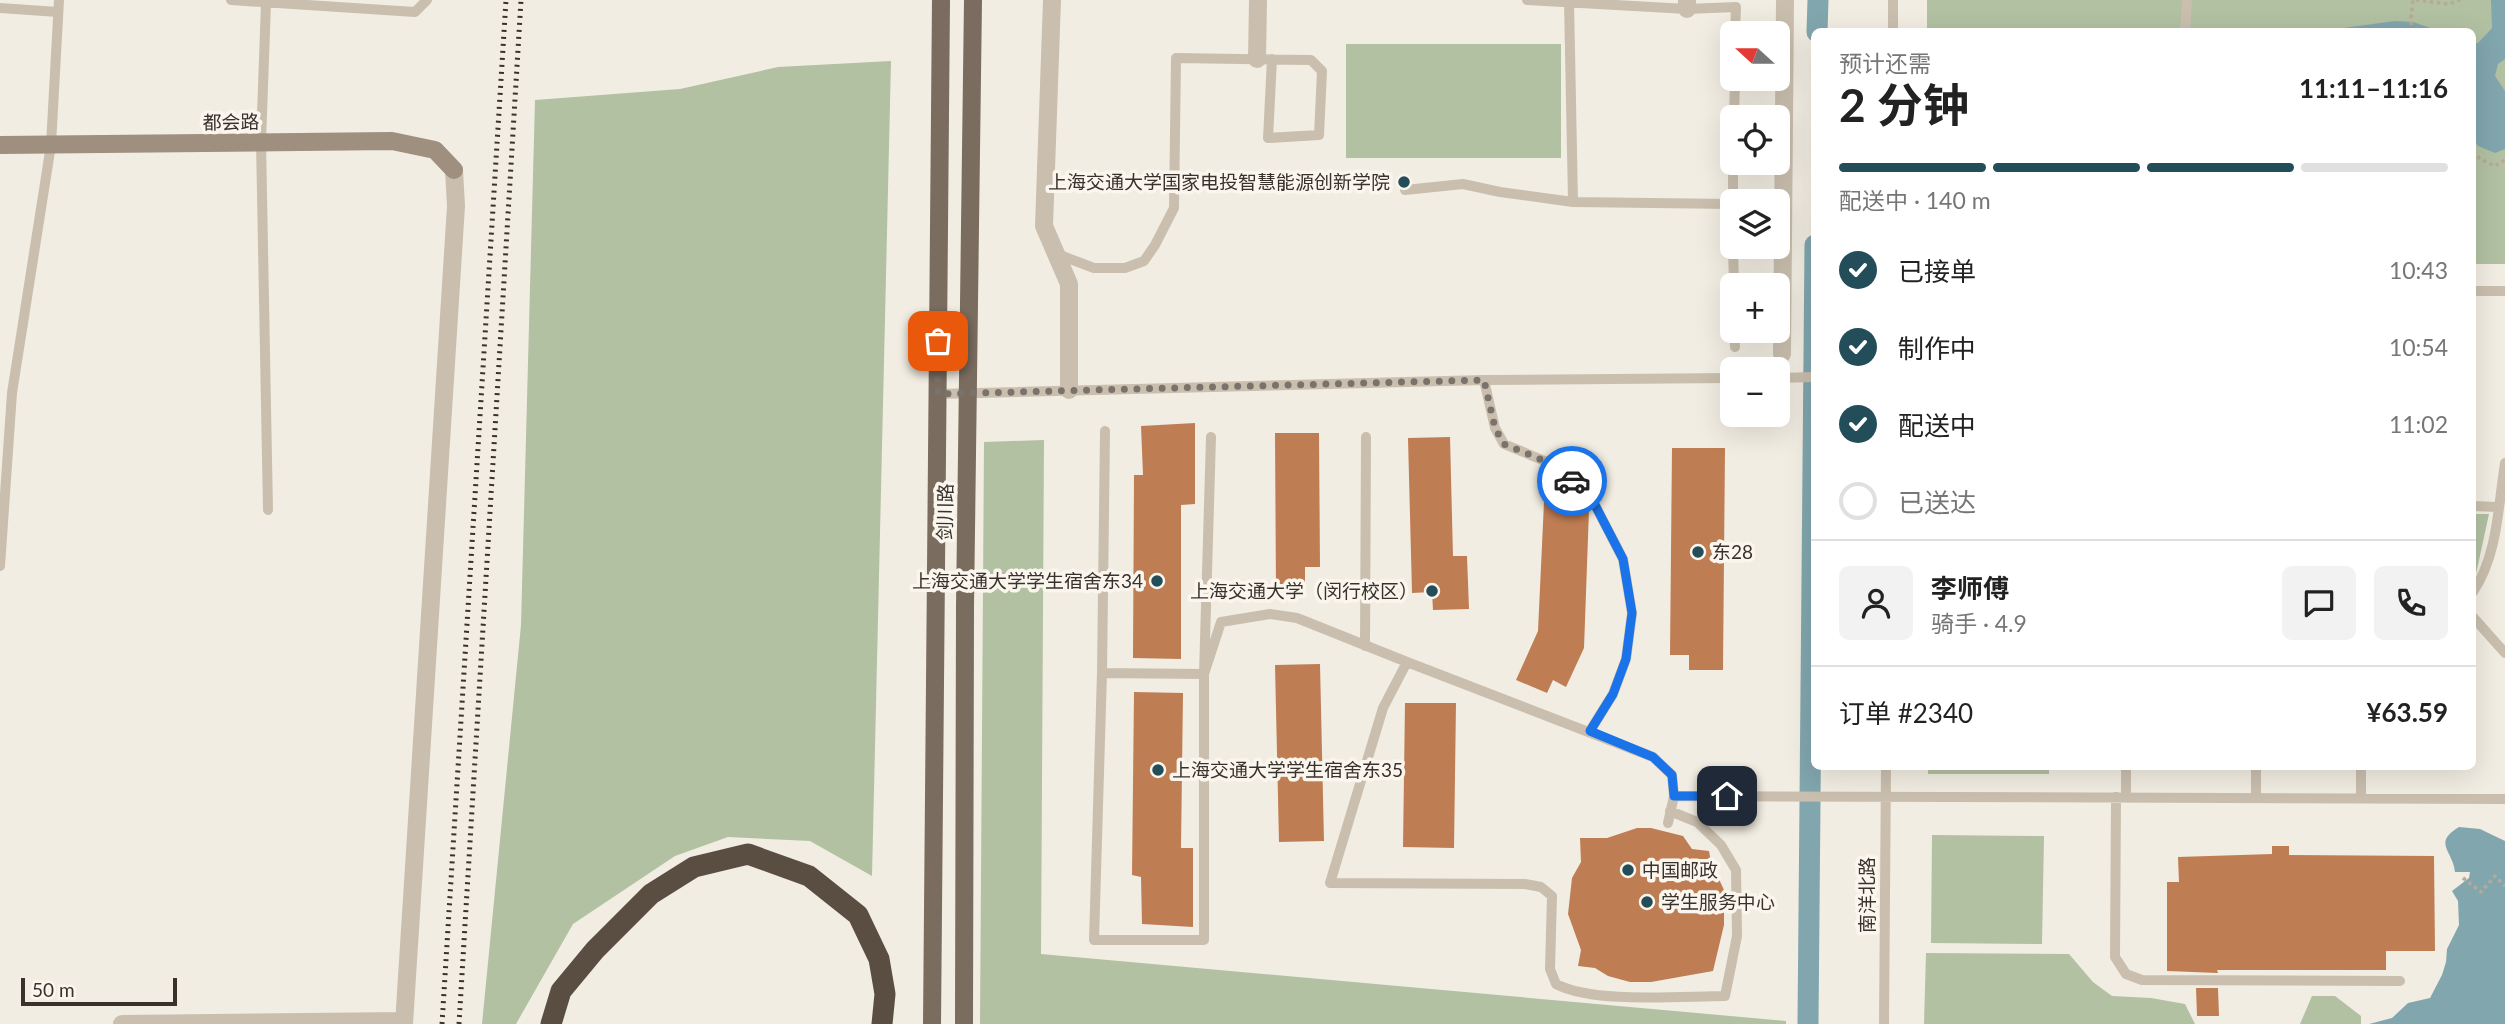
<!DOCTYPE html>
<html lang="zh">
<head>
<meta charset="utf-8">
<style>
	:root { --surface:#fff; --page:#f2f2f2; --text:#222; --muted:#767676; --line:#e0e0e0; --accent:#234d59 }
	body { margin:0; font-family:Lato,"Noto Sans SC",sans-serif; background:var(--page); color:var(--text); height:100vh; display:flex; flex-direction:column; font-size:26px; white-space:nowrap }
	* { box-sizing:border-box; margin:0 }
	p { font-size:23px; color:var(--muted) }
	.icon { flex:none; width:38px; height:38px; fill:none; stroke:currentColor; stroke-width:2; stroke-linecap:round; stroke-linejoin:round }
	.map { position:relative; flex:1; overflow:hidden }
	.drawer { position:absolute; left:1811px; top:28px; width:665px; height:742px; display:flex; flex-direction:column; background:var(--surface); border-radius:10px; box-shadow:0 7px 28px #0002 }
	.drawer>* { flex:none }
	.needle { width:46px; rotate:291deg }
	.fabs { position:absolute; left:1720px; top:21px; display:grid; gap:14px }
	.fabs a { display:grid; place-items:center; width:70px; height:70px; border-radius:10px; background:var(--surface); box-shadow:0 7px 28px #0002; font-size:35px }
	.scale { position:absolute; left:21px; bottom:18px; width:156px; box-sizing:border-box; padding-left:7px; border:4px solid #39322c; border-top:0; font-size:19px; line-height:24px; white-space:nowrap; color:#39322c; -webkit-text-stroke:5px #faf6ee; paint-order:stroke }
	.pin { position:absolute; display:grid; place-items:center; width:60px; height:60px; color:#fff; margin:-30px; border-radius:14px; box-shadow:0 4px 10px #0006 }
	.courier { position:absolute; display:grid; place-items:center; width:70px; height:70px; margin:-35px; border:5px solid #1a73e8; border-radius:50%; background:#fff; color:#222; box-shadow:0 2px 9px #0007 }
	.head em { font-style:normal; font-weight:700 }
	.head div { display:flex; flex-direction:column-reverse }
	.head { display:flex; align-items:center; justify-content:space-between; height:119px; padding:0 28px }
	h1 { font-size:46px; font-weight:700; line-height:52px }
	.bar { display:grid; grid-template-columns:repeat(4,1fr); gap:10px 7px; align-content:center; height:84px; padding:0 28px }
	.bar i { height:9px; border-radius:5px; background:var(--line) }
	.bar .active { background:var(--accent) }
	.bar p { grid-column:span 4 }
	.line { display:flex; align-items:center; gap:18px; padding:0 28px; border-top:2px solid var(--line) }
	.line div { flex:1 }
	.round { display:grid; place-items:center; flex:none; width:74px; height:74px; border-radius:10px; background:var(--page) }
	ol { padding:0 28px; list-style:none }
	li { display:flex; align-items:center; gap:21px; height:77px }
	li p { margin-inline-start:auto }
	li .icon { padding:7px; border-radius:50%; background:var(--accent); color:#fff; stroke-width:4 }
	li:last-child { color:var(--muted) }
	li i { width:38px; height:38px; border:4px solid var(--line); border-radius:50% }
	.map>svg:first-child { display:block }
</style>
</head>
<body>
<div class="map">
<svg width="2505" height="1024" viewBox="0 0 2505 1024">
	<rect width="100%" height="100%" fill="#f2ede2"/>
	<path fill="#b2c1a2" d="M1927,0H2505V264H2473V32H1927Z
		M1346,44H1561V158H1346Z
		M891,61L872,876L810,841L728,837L675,856L573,924L516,1024H482L521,625L535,100L680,89L778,67Z
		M1044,440L1041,954L1786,1021V1024H980L984,442Z
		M2473,514H2489L2476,574L2473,578Z
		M1928,767H2049V774H1928Z
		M1932,835L2044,836L2042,944L1931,943Z
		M1926,953L2069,954L2093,982L2112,996L2151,998L2185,1004L2195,1024H1924Z
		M2312,996H2335L2361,1016V1024H2300Z"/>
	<path fill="#82a6ae" d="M2491,0H2505V59L2498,64L2495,76L2505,91V149L2495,153L2478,146L2473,139V43H2478L2492,28Z
		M2395,21L2413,22L2439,31H2321Z
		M2459,827L2480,829L2505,841V1024H2369L2392,1018L2408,1003L2430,998L2442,975L2446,962L2447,949L2459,925L2458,901L2452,891L2469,878L2470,872H2455C2453,851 2432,843 2459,827Z"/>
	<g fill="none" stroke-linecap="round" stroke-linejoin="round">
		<path stroke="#82a6ae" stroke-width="21" d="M1817,32L1818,0
			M1808,1024L1815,245"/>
	</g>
	<path fill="#bf7d53" d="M1195,423V504L1181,505V659L1133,658L1134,475H1143L1141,426Z
		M1275,433H1319L1320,567H1305V584L1276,593Z
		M1450,437L1453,556H1467L1469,609L1433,610L1432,592L1412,593L1408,438Z
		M1672,448H1725L1723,670H1689V655H1670Z
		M1544,502L1583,503L1589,510L1584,648L1566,687L1553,680L1547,693L1516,680L1538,631Z
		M1320,664L1324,841L1279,842L1275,665Z
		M1134,692L1183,693L1181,848H1193V927L1142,924L1141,877L1132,875Z
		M1405,703H1456L1454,848L1403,847Z
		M1637,828H1651L1683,836L1692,849L1709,851L1711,862L1724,890V925L1713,971L1651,982H1630L1608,976L1595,968L1578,966L1581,950L1568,914L1572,878L1581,862L1580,838H1607Z
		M2272,846H2289V855L2434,856L2435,951H2386V970H2217L2218,973L2167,971V882H2179L2178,857L2272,854Z
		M2196,988H2218L2219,1016H2197Z"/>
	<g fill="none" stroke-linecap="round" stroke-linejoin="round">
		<path stroke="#b6a998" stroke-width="3.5" stroke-dasharray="3.5 3.5" stroke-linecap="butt" d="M2416,0L2448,4L2460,0
			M2412,32L2411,18L2413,0
			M2473,151L2480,159L2495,166L2505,160
			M2463,878L2481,892L2495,876L2505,886"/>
		<path stroke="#cabfae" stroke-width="10" d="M231,0L415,12L427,0
			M1527,0L1687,9L1736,7L1735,33
			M1569,1L1573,202
			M266,3L261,142L268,510
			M0,8L58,12
			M1893,32V0
			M2185,32L2187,0
			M1734,117L1735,79
			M1405,190L1463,184L1500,192L1573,202L1732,204
			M1733,201V163
			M1733,247L1734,285
			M1057,254L1094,268H1125L1144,261L1155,245L1174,208L1176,58L1311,60L1322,71L1319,135L1268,138L1272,59
			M2473,291H2505
			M1734,331L1735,347
			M1778,378L1815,377
			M1484,380L1495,428L1504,444L1559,467L1595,505L1623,559L1632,613L1626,659L1613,694L1590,731
			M938,394L1484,380L1732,378
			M1105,431L1102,673L1094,940H1204V674L1211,437
			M2473,506L2497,507
			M0,566L12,393L51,145L59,0
			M2473,592C2498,555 2498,506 2505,463
			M2473,617L2505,653
			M1365,646L1366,437
			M1407,662L1653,757L1672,775L1674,796L1668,823
			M1102,673L1204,674
			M1204,674L1221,622L1270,614L1297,618L1407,662L1383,708L1330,883L1525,884L1541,887L1552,896L1550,969L1556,984C1594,1004 1680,996 1725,996L1737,936L1736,870L1721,845L1697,822L1670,811
			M2126,766V797
			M2256,766V797
			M2361,766V798
			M1674,796L2505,799
			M2116,797L2115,957L2126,974L2142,980L2400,981
			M1884,1024L1886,766"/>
		<path stroke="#cabfae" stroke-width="18" d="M1052,0L1044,226L1069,284V390
			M1687,0V9
			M1257,59L1258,0
			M1782,354L1785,0
			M122,1024L404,1021
			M404,1024L456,206L454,170"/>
		<path stroke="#9e8f7f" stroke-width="18" d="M0,145L392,141L435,150L454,170"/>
		<path stroke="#7a6c5e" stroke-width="18" d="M932,1024L941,0
			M964,1024L965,606L973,0"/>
		<path stroke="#5a4e43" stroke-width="21" d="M551,1024L561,991L595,950L651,894L694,867L748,854L809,876L858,915L879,959L885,994L882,1024"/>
		<path stroke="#39322c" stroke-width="5" stroke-dasharray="2 5" stroke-linecap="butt" d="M442,1024L506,0
			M459,1024L521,0"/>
	</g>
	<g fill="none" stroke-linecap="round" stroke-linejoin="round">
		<path stroke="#7a736c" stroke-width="7" stroke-dasharray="0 12.6" d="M938,341V394L1484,380L1495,428L1504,444L1559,467L1572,481"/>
		<path stroke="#1a73e8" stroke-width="9" d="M1572,481L1595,505L1623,559L1632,613L1626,659L1613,694L1590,731L1653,757L1672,775L1674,796H1727"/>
	</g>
	<g fill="#234d59" stroke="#faf6ee" stroke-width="2.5">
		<circle cx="1404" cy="182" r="7"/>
		<circle cx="1698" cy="552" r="7"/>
		<circle cx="1157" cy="581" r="7"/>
		<circle cx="1432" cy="591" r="7"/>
		<circle cx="1158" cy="770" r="7"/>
		<circle cx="1628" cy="870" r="7"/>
		<circle cx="1647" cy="902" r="7"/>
	</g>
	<g text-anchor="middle" stroke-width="7" stroke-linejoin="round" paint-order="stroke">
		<g font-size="19" fill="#39322c" stroke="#faf6ee">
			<text transform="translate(231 122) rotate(-1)" y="7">都会路</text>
			<text transform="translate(945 512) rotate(-89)" y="7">剑川路</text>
			<text transform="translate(1867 895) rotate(-90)" y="7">南洋北路</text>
		</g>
		<g font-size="19" fill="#39322c" stroke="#faf6ee" text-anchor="start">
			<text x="1390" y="189" text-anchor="end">上海交通大学国家电投智慧能源创新学院</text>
			<text x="1712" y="559">东28</text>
			<text x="1143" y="588" text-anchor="end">上海交通大学学生宿舍东34</text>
			<text x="1418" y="598" text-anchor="end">上海交通大学（闵行校区）</text>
			<text x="1172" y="777">上海交通大学学生宿舍东35</text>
			<text x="1642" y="877">中国邮政</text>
			<text x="1661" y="909">学生服务中心</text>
		</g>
	</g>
</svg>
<div class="fabs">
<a><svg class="needle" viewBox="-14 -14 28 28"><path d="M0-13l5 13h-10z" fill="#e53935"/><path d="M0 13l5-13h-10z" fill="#767676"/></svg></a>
<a><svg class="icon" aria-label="locate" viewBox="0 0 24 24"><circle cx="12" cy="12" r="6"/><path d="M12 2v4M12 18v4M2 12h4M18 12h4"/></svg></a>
<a><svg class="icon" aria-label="layers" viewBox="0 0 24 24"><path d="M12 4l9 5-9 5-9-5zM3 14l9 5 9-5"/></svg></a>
<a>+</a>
<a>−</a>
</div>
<div class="scale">50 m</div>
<div class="pin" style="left:938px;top:341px;background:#ea580c"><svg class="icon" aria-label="bag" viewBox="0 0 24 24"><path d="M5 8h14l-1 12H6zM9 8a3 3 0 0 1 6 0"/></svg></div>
<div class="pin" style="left:1727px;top:796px;background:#1f2937"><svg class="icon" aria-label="home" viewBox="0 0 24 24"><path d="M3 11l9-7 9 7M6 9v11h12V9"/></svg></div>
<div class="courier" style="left:1572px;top:481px"><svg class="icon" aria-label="car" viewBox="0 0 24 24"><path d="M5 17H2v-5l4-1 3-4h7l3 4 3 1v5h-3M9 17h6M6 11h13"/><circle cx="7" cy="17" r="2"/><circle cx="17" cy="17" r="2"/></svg></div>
<section class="drawer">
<div class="head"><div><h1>2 分钟</h1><p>预计还需</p></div><em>11:11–11:16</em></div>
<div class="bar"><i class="active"></i><i class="active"></i><i class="active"></i><i></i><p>配送中 · 140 m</p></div>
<ol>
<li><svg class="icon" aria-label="check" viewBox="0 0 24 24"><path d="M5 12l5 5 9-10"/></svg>已接单<p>10:43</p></li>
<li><svg class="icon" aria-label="check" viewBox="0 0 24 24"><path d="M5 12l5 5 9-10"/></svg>制作中<p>10:54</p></li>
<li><svg class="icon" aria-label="check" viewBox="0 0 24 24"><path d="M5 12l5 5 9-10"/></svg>配送中<p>11:02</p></li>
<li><i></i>已送达</li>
</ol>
<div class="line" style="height:126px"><a class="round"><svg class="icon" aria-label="person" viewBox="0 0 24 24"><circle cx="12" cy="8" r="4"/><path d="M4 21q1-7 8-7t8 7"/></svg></a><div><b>李师傅</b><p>骑手 · 4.9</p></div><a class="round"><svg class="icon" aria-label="chat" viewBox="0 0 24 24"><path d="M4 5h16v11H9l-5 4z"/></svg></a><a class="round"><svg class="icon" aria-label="phone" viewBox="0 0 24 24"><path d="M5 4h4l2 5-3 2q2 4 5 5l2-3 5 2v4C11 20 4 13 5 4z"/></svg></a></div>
<div class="line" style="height:91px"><div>订单 #2340</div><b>¥63.59</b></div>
</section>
</div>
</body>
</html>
